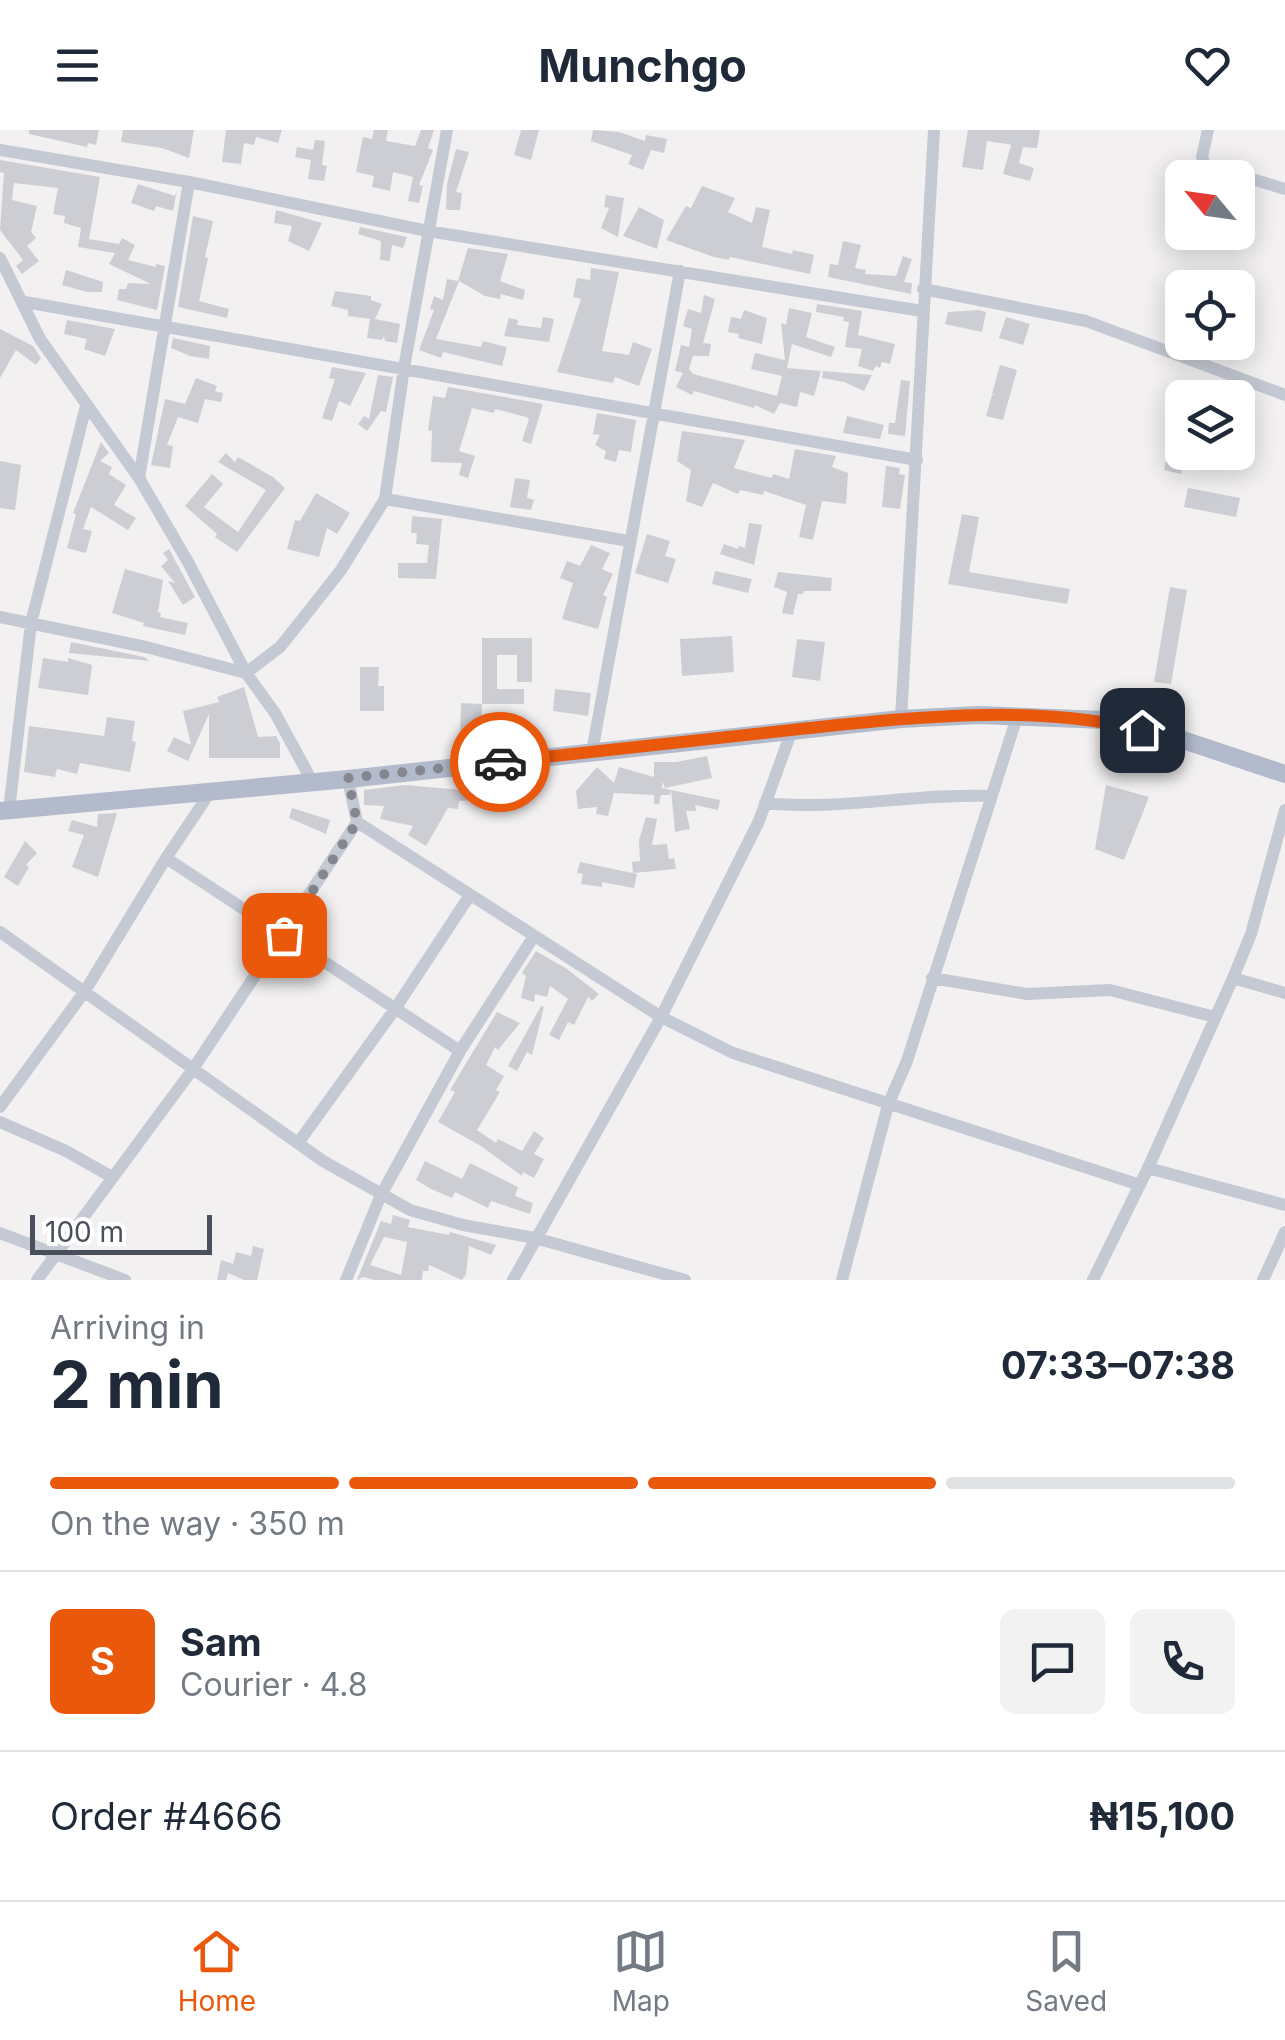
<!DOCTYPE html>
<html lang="en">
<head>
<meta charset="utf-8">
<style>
	:root { --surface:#fff; --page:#f2f2f3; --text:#1f2937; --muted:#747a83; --line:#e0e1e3; --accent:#ea580c }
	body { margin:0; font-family:Inter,sans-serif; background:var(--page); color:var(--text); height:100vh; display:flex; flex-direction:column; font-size:38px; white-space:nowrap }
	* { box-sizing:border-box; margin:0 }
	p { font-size:32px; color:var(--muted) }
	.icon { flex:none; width:55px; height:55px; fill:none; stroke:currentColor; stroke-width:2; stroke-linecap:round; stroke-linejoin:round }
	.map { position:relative; height:1150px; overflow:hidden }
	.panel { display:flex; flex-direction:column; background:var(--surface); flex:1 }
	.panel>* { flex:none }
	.needle { width:65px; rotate:299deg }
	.buttons { position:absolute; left:1165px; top:30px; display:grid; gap:20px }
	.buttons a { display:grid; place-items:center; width:90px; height:90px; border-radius:15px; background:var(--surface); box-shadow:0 5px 25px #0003; font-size:50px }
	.scale { position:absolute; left:30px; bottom:25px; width:182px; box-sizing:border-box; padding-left:10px; border:5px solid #494f5b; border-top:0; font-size:28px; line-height:35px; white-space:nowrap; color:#494f5b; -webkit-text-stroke:8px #fff; paint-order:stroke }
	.pin { position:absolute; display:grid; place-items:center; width:85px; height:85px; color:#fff; margin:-42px; border-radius:20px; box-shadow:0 5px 15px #0006 }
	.courier { position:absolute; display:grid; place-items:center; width:100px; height:100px; margin:-50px; border:8px solid #ea580c; border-radius:50%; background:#fff; color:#222; box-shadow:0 2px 12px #0007 }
	.summary em { font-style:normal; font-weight:700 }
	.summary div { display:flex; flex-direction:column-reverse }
	.summary { display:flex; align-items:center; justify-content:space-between; height:170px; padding:0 50px }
	h1 { font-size:65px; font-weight:700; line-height:75px }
	.bar { display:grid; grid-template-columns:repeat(4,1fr); gap:15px 10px; align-content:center; height:120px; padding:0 50px }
	.bar i { height:12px; border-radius:8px; background:var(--line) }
	.bar .current { background:var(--accent) }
	.bar p { grid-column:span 4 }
	.line { display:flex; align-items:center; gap:25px; padding:0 50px; border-top:2px solid var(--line) }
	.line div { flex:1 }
	.round { display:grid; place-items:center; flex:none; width:105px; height:105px; border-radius:15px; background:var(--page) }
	header { display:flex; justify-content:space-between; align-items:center; height:130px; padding:0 50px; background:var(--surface); font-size:45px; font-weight:700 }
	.tabs { display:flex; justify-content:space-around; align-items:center; height:140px; border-top:2px solid var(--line); background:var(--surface); font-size:28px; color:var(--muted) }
	.tabs a { display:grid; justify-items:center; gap:5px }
	.tabs .current { color:var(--accent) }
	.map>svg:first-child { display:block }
</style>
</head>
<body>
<header><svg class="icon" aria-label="menu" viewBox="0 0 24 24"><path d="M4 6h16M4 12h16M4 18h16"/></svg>Munchgo<svg class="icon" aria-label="heart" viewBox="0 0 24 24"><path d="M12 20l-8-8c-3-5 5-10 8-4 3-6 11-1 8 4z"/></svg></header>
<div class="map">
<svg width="1285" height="1150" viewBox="0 0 1285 1150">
	<rect width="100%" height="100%" fill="#f2f0f0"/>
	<path fill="#cdced4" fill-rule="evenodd" d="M29,0H99L96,15L88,13L87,17L29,4Z
		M123,0H194L189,28L162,18L121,12Z
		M226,0H282L278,13L256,7L254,15L244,13L241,34L222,32Z
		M374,0H388L386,11L415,16L421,0H434L428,18L433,20L419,55L423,56L419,73L408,71L413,47L393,42L390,61L372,57L374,46L356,42L363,7L372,9Z
		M521,0H539L531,30L514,25Z
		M593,0L619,2L645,11L646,5L667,9L664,23L651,20L643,40L628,34L632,25L591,11Z
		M968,0H1040L1037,18L1023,17L1019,33L1034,38L1030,51L1003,44L1011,15L1007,14L987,11L983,40L962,37Z
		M315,10L325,11L322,35L327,36L324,51L308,49L311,30L295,27L297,17L313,20Z
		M456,19L469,22L456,62L462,63L460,80H449L446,79L447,54Z
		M0,30L100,47L89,109L119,114L122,108L135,115L128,130L156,137V134L165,136L157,180L117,170L119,159H126L128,153L151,154L109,134L115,123L78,117L81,98L64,93L65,86L53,84L58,58L14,53L12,70L37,76L31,102L36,108L27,116L39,131L22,144L16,136L23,130L0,100L4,43L0,42Z
		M138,54L175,66L177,60L173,81L156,76L154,81L131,73Z
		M702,56L735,68L728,82L752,93L756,77L770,80L762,117L792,124L793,120L814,125L810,144L730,127L729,130L714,127L666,110L686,76L691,78Z
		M606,65L624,68L618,107L601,98L609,78L604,77Z
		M639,77L664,90L657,119L623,106Z
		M276,80L322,93L309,121L288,111L292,96L274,93Z
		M193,86L213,91L205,127L208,128L199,171L229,179L227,188L178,177Z
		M360,97L407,107L403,118L392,115L390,131L380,130L381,111L358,104Z
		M843,111L861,115L855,138L866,140L865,144L896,146L903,126L912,129L904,152L912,153L911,164L828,147L830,134L838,135Z
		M468,118L508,124L500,151L525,160L523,170L501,164L500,169L485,166L459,151L436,209L481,217L483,211L507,217L502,236L443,222L441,228L419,220L434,180L430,179L434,166L443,170L447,149L458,151Z
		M591,138L619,142L602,221L629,225L633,212L652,219L639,256L615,247L613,253L557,242L581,169L573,167L577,148L590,150Z
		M66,140L103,152L102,162H87L62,155Z
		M335,161L371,166V170L382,174L375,189L400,194L397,213L385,211L384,206L382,210L367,208L370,189L348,186V180L331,176Z
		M704,165L715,169L703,213L711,214L709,226H693L689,239L693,244L777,266L782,246L751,239L755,223L785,230L781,193L786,195L789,178L812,183L806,207L835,217L831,227L792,214L787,238L821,241L814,266L800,262L797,277L780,273L774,284L755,275L754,278L694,261L692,265L676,257L683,243L675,241L681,215L689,217L692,199L683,196L688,179L701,183Z
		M817,174L862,181L858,205L895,214L890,234L882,232L880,238L876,236L873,241L858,236L862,219L845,217L849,192L843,191L844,187L816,182Z
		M744,180L767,188L762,214L738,208L739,204L728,202L731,187L741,189Z
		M979,180L986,182L982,202L945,194L948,182Z
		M543,187L554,189L549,212L504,206L509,188L518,190L517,195L541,198Z
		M1006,187L1030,194L1023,215L999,208Z
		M67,190L115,199L105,226L84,219L87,209L64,204Z
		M0,199L33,216L41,228L36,235L16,220L0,248Z
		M173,208L210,216L209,229L190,226L171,218Z
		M1000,235L1017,240L1003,290L986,286L992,265H996L992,264Z
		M332,237L366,243L350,276L339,271L332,291L322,288L335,249L329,248Z
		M823,241L872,245L864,261L844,252L822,248Z
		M378,245L393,247L386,282L381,281L367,301L358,294L364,286L369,289Z
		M196,248L217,256L215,261L223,263L221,272L205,269L198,293L178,287L167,315L173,316L170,338L151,335L165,269L185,274Z
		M901,250L910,251L905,306L888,304L889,293H895Z
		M448,257L543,274L531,314L522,311L529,289L526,287L495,279L494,283L472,278L459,321L475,326L468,348L459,345L462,333L431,332L432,301L428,300L433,266L445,268Z
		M1178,272H1182V322H1185L1181,344L1164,340Z
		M597,283L636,290L631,322L619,320L616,332L604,329L606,321L595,315L600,305L593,304Z
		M847,286L884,295L880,309L843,303Z
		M682,301L745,310L734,338L772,348L773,344L789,349L795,319L836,326L832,337L848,343L846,374L822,371L813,410L799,407L806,375L764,361L763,365L740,360L738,364L713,353L702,377L686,371L691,340L677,331Z
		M101,312L109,323L100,331L112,337L109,344L126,355L114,375L136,388L128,400L91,377L83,399L92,401L86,423L67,418L76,384L73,383Z
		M226,323L235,332L238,327L273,347L285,358L237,422L215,407L217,404L185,376L212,344L223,354L204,377L238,402L266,360L218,332Z
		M0,331L21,335L15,380L0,378Z
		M886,336L900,338L899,344L905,345L900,379L882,377Z
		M515,348L530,350L527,368L534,370L531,380L510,377Z
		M1188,358L1240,368L1236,387L1184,377Z
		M316,363L350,383L337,404L327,398L319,427L287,419L295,390L300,391Z
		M962,384L979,387L969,442L1070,459L1067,474L948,454Z
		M412,386L442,389L436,449L398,448V433H427L429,415L416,414L417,403H411Z
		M749,393L762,395L754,435L720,424L724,414L738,419L739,416L745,418Z
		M647,404L670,411L665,426L676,429L668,453L635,443Z
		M591,415L610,423L602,439L613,444L603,465L607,467L598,499L562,489L573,453L560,448L567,431L580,436Z
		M169,419L195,467L183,475L168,451L175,453L161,436L168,430L163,423Z
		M125,439L163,450L158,482L161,483L160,487L188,493L185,505L143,496L144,493L112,483Z
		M715,441L752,449L748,463L712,454Z
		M778,442L832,448L831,461H804L803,464H798L793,485L782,483L787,462L774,457Z
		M1170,457L1187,460L1171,554L1154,552Z
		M732,506L734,542L682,546L680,509Z
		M482,508H532V552H517V525H497V559H524V574H482Z
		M797,509L825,512L820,551L792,547Z
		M71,512L144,527L150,531L69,523Z
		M43,528L68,532V528L92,535L88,565L38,558Z
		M360,537H379L378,556H384V581H360Z
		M244,557L258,607L276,606L280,613V628H209V584L188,631L167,621L174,607L191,615L183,581L219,572L217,567Z
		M555,559L591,563L588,586L553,581Z
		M461,573L482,574L481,603L473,602V610L460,609Z
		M107,587L135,591L132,611L136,612L130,642L80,633L77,644L57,639L55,647L24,642L29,596L104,606Z
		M707,626L712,648L665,658L663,652L662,658L671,660L670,665H661L659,674H654V665L614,663L608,686L596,684L597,677L578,679L576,661L597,637L614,653L619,637L654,647V632H676Z
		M405,655L462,660V657L480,656V670L459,671L458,679L448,678L426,716L408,705L413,696L380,689L384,676L364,675V660Z
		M1106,655L1149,667L1124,730L1095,719Z
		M671,660L720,670L718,680L695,675L696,681H686L690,699L675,702Z
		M292,678L330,690L326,704L289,688Z
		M117,683L98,747L72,737L84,705L68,701L72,690L97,697L98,684Z
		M646,687L657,689L652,715L667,714L669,729L674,728L676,739L633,743L632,732L640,731L639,710Z
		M25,711L37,723L26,735L29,737L18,756L4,747Z
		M580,732L637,744L634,758L602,752V757L581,754L583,744L577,743Z
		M536,821L567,839L599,864L592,871L588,867L574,895L568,892L559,910L549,905L568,869L550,856L547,867L535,864L534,872L521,868L526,846L522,843Z
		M541,876L544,877L532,925L527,922L517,941L508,936Z
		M497,882L520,893L498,920L495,917L486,935L504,946L496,960L500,962L477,1000L496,1013L498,1009L522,1021L534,1001L544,1008L534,1024L544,1029L534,1048L523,1042L522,1046L481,1016L438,992L455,962L450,960Z
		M425,1031L462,1049L470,1033L518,1057L515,1066L533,1073L530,1084L491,1071L488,1078L455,1062L452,1068L431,1059L416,1050Z
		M393,1085L410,1090L408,1097L449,1105L450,1102L496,1115L491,1125L469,1116L466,1144L462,1150L429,1135L428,1141H423L422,1150H374L364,1147L357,1150L381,1091L391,1094ZM384,1107L407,1112L401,1145L370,1135Z
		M253,1116L264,1119L257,1150H244L228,1143L226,1150H217L221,1130L233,1134L236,1122L251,1126Z"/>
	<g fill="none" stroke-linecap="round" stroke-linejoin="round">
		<path stroke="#c4c9d3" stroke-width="12" d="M1208,0L1202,27L1205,35L1285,59
			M0,20L189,52L428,101L922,181
			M0,128L40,209L139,348L188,432L246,543L275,583L312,651
			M923,159L1086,191L1285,265
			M25,172L917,330
			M139,348L189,52
			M385,369L629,411
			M0,487L146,517L246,543L280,517L308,482L341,440L385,369L404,238L447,0
			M901,589L934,0
			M592,622L680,141
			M348,649L357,692L661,887L733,923L1140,1055
			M765,673C840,681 916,663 991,666
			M9,680L31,493L86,276
			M166,728L460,921
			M0,802L323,1031L410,1080L463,1095L535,1108L685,1150
			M932,848L1027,864L1110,860L1215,887
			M1233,848L1285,863
			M0,977L85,861L166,728L211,661
			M0,992L66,1021L112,1047
			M298,1013L395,879L470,765
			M1148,1038L1285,1075
			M0,1103L125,1150
			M37,1150L193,939L357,692
			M346,1150L381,1065L460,921L534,806
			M513,1150L661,887L759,691L792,600
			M842,1150L888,975L907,931L1017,587
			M1093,1150L1148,1038L1233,848L1251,804L1285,680
			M1263,1150L1285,1102"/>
		<path stroke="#b2bacc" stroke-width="18" d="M0,681L348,649L901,589L978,585L1104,590L1180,609L1285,644"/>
	</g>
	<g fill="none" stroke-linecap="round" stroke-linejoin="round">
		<path stroke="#84878f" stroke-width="10" stroke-dasharray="0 18" d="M284,805L357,692L348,648L500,632"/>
		<path stroke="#ea580c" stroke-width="12" d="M500,632C603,621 706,609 809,598C918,587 1034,574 1142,600"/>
	</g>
</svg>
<div class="buttons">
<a><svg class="needle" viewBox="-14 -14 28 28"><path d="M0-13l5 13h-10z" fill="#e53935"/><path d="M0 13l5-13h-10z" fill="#747a83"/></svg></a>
<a><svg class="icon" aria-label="locate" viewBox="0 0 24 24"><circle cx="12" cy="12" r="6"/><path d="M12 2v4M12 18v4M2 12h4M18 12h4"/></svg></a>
<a><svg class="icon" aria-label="layers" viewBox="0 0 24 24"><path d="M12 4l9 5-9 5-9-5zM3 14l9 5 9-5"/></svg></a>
</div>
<div class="scale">100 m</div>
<div class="pin" style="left:284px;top:805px;background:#ea580c"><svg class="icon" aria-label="bag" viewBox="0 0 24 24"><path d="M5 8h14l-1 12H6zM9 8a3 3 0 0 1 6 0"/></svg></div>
<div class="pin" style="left:1142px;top:600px;background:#1f2937"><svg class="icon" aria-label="home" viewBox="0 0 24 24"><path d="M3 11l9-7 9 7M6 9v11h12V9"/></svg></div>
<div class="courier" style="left:500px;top:632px"><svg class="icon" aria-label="car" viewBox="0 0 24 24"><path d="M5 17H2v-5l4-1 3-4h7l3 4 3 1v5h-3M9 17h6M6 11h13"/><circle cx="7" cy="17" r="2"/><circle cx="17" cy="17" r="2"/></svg></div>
</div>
<section class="panel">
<div class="summary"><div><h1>2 min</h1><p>Arriving in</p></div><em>07:33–07:38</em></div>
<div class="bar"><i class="current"></i><i class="current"></i><i class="current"></i><i></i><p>On the way · 350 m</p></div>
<div class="line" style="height:180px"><b class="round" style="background:var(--accent);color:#fff">S</b><div><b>Sam</b><p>Courier · 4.8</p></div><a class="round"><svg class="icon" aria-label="chat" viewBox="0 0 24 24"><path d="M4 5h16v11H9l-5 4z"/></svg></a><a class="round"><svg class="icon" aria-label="phone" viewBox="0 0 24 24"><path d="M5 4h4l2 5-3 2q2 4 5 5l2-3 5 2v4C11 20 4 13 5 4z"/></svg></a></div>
<div class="line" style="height:130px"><div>Order #4666</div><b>₦15,100</b></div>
</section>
<nav class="tabs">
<a class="current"><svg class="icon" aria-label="home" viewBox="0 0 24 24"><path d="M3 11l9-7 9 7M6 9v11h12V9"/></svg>Home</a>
<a><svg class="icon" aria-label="map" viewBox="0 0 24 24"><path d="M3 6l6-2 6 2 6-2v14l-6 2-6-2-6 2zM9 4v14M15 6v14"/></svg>Map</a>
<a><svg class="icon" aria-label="saved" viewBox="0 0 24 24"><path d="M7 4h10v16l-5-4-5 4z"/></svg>Saved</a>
</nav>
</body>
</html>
